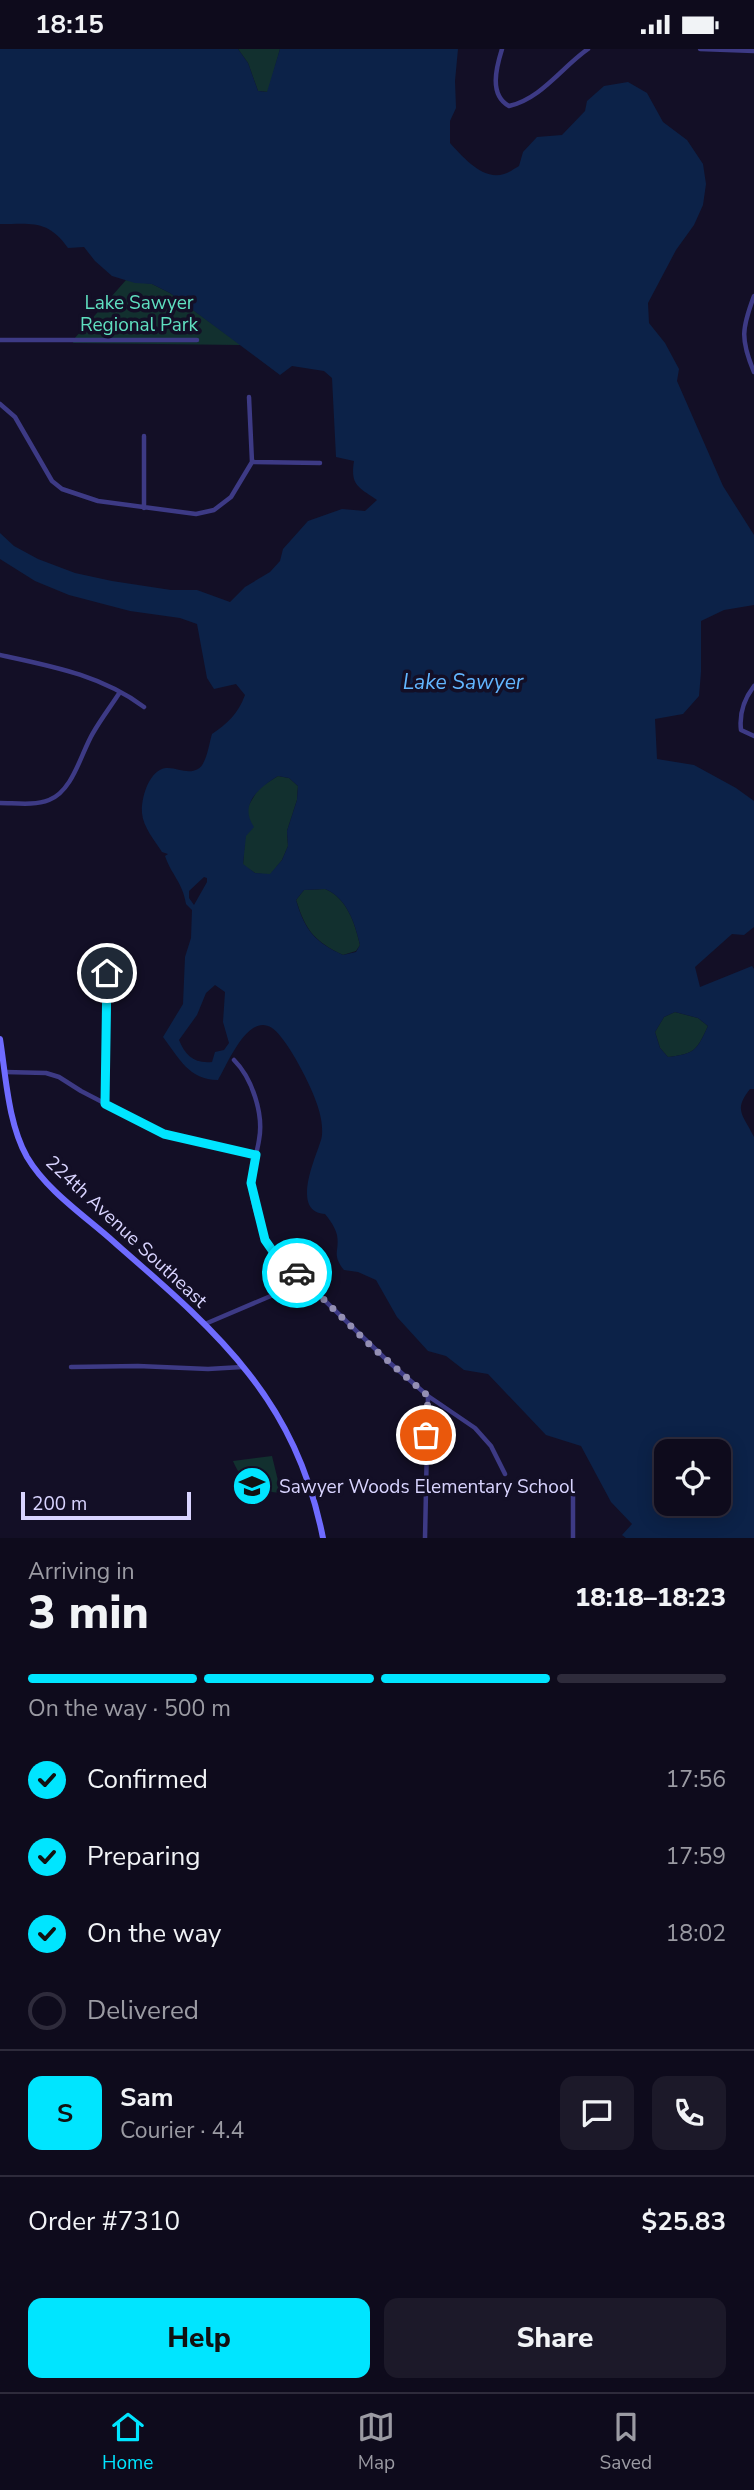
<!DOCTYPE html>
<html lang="en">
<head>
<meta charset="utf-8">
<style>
	:root { --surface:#0e0b1c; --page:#1c1929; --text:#f1f3f6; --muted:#9b9ba3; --line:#2e2b3b; --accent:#00e5ff }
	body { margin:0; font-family:"Nunito Sans",sans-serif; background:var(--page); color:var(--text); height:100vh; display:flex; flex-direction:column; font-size:26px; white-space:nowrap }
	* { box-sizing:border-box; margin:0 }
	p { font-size:23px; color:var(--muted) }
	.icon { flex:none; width:38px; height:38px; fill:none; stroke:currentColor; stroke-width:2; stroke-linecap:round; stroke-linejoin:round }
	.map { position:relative; height:1489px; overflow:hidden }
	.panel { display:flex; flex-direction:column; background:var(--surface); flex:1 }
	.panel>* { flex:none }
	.fabs { position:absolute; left:654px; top:1390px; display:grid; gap:14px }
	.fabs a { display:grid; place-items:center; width:77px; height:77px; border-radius:14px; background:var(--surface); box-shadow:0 4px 18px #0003,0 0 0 2px var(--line); font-size:35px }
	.scale { position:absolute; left:21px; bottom:18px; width:170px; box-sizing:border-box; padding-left:7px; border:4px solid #d9d4ff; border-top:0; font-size:19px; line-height:24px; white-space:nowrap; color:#d9d4ff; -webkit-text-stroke:5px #130f26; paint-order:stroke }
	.pin { position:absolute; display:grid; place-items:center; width:60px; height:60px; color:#fff; margin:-30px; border:4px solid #fff; border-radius:50%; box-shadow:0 2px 7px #0007 }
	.courier { position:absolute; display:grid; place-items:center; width:70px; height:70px; margin:-35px; border:5px solid #00e5ff; border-radius:50%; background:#fff; color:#222; box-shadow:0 2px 9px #0007 }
	.headline em { font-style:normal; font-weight:800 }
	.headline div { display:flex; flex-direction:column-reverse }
	.headline { display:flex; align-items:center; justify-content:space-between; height:119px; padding:0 28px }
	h1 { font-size:46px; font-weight:800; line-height:52px }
	.bar { display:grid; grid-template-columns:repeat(4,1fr); gap:10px 7px; align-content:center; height:84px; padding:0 28px }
	.bar i { height:9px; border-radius:5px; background:var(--line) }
	.bar .selected { background:var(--accent) }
	.bar p { grid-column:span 4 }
	.line { display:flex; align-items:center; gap:18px; padding:0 28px; border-top:2px solid var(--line) }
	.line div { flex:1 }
	.round { display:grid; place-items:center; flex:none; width:74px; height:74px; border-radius:14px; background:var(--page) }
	ol { padding:0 28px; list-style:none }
	li { display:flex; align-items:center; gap:21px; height:77px }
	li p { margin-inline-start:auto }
	li .icon { padding:7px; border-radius:50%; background:var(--accent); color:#111; stroke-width:4 }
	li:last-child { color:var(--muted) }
	li i { width:38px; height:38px; border:4px solid var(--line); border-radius:50% }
	.primary-button { display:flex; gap:14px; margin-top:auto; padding:14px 28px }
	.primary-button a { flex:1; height:80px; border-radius:14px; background:var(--accent); color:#111; font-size:28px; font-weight:800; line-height:80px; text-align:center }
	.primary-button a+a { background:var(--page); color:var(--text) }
	.status { display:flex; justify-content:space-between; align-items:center; height:49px; padding:0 35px; background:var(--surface); direction:ltr }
	.status svg { height:19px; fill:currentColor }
	.tab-bar { display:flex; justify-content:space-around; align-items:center; height:98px; border-top:2px solid var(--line); background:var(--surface); font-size:19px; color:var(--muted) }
	.tab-bar a { display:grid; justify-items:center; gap:4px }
	.tab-bar .selected { color:var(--accent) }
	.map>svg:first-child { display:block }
</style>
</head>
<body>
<div class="status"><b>18:15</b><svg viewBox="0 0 49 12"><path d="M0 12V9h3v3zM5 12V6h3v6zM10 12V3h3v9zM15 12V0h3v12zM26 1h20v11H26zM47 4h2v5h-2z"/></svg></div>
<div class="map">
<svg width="754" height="1489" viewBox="0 0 754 1489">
	<rect width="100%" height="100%" fill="#130f26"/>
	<path fill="#12302f" d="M238,0H280L268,43L258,42L248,14Z
		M126,231L152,235L170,244L241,296L73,294L74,290Z
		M278,727L289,729L298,737L297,751L287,782L288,797L282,811L270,826L255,824L243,816L247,759L259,739Z
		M325,840C347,849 355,874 360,896L356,902L343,906C314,892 306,882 296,851L304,841Z
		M675,963L698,969L708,977C697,1001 695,1005 668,1008L660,999L655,983L664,968Z
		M272,1407L281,1444C260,1443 241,1433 233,1412Z"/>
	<path fill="#0c2248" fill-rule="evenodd" d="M0,0H238L248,14L258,42L267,43L280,0H458L455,32L456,59L450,72V94C463,108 483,132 504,125C509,124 515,119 519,117L523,103L537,88L562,86L585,62L587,52L604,37L628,33L647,44L663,73L687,91L703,115L706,135L703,156L694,176L676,201L648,254L649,274L665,294L679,320L677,332L723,437L754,486V556L724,561L701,572V623L699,647L683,665L655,670L657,710L694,716L736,739L754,752V878L744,886L732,885L695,918L700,938L752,917L754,920V1040H750C733,1061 743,1066 754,1088V1489H626L622,1486L632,1475L611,1453L581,1397L546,1386L488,1325L464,1321L446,1307L428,1302L397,1268L376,1231L358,1223L344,1221C331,1205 340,1202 337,1186C335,1178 330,1171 325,1165C290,1163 316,1108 321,1091C323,1085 322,1076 321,1070C318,1049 295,1005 281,988C253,950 229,1013 218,1031C189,1031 179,1009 163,988L183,955L185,908L191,889L192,861L186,855C183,834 171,825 165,807L168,805L162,803C155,792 143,778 142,764C141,749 149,721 166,719C177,718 187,726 198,720C207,715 209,694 212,685C228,674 238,665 245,646L236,635L214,640L207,629L197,575L180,569L130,562L69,546L35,532L0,510V484L14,497L38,510L75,524L112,532L171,541H197L230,553L245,538L270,523L280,512L283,500L308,472L342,460L365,462L377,451C359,438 350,437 354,412L336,408L332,329L324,322L292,317L280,326L170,244L152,235L135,234L112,227L95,212L84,198L68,199C48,170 31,175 0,175ZM278,727L289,729L298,737L297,751L287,782L288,797L282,811L270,825L255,824L243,815L246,787L254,778C238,755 260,738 278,727ZM204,828L207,829V833L194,856L189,849V842ZM325,840C347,849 355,874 360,896L356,903L343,906C315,893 305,882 296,851L304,841ZM215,936L225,943L223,973L229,994L224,1001L215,1003L212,1013C194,1015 185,1006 179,991L197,966L206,944ZM675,963L698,969L708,977C697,1001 695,1005 668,1008L660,999L655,983L664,968ZM667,1402H719V1454H667Z"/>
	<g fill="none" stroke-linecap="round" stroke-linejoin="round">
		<path stroke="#3d3a85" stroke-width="4.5" d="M502,0C496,19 489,46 509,57C541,50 562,18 588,0
			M700,0L754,2
			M754,247C742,279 740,290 754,323
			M0,291H197
			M0,355L15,368L52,432L62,440L98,452L196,465L214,461L231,448L252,413L249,348
			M144,387V459
			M252,413L320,414
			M0,606C51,617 101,626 144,658
			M754,637C744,650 739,664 741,681L754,687
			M0,754C15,754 34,757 49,751C73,742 81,704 93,684C101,670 111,657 120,643
			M234,1011C252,1029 264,1065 259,1091C257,1105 251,1120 251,1134C251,1153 262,1186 272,1201L390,1314L428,1347L475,1379L491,1397L505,1425
			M5,1023L46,1024L59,1028L81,1042L164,1085L256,1106
			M105,1055L107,924
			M205,1275L306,1232
			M71,1318L138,1317L208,1320L242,1318
			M425,1489L428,1347
			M573,1489V1447"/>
		<path stroke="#6f6bff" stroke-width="6" d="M0,990C6,1028 8,1074 27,1108C47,1142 85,1167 114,1193C216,1282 295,1348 323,1489"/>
	</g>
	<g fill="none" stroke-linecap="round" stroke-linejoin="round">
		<path stroke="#948fb3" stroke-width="7" stroke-dasharray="0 12.6" d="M297,1224L372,1298L428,1347L426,1386"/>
		<path stroke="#00e5ff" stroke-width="9" d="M107,924L105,1055L164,1085L256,1106L251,1134L265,1191L272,1201L297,1224"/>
	</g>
	<defs>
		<g id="school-disc" transform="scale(2.0125)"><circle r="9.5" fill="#00e5ff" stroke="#130f26"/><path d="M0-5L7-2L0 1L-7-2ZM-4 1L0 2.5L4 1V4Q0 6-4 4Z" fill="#111"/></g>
	</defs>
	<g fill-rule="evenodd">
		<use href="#school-disc" x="252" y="1437"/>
	</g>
	<g text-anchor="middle" stroke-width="7" stroke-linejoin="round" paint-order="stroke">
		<g font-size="19" fill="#5fe0c0" stroke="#130f26">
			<text x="139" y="260">Lake Sawyer<tspan x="139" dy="22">Regional Park</tspan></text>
		</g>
		<g font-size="19" fill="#d9d4ff" stroke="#130f26">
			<text transform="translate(127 1182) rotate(43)" y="7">224th Avenue Southeast</text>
		</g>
		<g font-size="19" fill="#d9d4ff" stroke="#130f26" text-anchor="start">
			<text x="279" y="1444">Sawyer Woods Elementary School</text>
		</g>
		<g font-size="21" font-style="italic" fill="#62b6ff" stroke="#130f26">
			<text x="463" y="640">Lake Sawyer</text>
		</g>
	</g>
</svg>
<div class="fabs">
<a><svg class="icon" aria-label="locate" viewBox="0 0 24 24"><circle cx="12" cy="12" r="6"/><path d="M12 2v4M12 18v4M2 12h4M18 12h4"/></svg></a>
</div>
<div class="scale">200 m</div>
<div class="pin" style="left:426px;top:1386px;background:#ea580c"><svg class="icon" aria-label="bag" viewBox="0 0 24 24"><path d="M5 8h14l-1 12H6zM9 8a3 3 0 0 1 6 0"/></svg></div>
<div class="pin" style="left:107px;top:924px;background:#1f2937"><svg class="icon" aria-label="home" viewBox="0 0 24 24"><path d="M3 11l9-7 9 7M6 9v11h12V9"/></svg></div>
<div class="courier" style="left:297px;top:1224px"><svg class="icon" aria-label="car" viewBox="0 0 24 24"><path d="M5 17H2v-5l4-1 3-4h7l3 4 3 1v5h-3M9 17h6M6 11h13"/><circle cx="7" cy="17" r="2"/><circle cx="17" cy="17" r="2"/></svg></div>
</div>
<section class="panel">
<div class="headline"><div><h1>3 min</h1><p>Arriving in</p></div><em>18:18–18:23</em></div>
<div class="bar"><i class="selected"></i><i class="selected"></i><i class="selected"></i><i></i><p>On the way · 500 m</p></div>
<ol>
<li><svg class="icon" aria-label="check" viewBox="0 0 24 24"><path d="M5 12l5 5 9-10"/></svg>Confirmed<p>17:56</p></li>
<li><svg class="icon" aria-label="check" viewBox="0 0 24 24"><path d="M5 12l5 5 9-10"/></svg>Preparing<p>17:59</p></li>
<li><svg class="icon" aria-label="check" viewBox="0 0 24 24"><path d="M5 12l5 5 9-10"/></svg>On the way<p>18:02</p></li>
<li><i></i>Delivered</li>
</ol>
<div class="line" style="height:126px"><b class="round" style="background:var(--accent);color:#111">S</b><div><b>Sam</b><p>Courier · 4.4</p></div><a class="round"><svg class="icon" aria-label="chat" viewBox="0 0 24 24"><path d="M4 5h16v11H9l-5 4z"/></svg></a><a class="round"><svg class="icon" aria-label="phone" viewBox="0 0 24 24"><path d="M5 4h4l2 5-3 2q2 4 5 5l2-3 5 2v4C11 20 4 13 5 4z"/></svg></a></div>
<div class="line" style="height:91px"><div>Order #7310</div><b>$25.83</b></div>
<div class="primary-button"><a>Help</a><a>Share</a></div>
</section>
<nav class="tab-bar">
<a class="selected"><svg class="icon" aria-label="home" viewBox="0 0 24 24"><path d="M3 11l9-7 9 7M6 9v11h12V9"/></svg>Home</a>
<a><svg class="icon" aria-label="map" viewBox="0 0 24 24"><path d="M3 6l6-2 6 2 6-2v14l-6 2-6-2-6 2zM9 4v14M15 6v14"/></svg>Map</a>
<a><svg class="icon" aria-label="saved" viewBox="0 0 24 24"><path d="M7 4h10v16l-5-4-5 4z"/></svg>Saved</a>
</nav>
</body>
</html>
